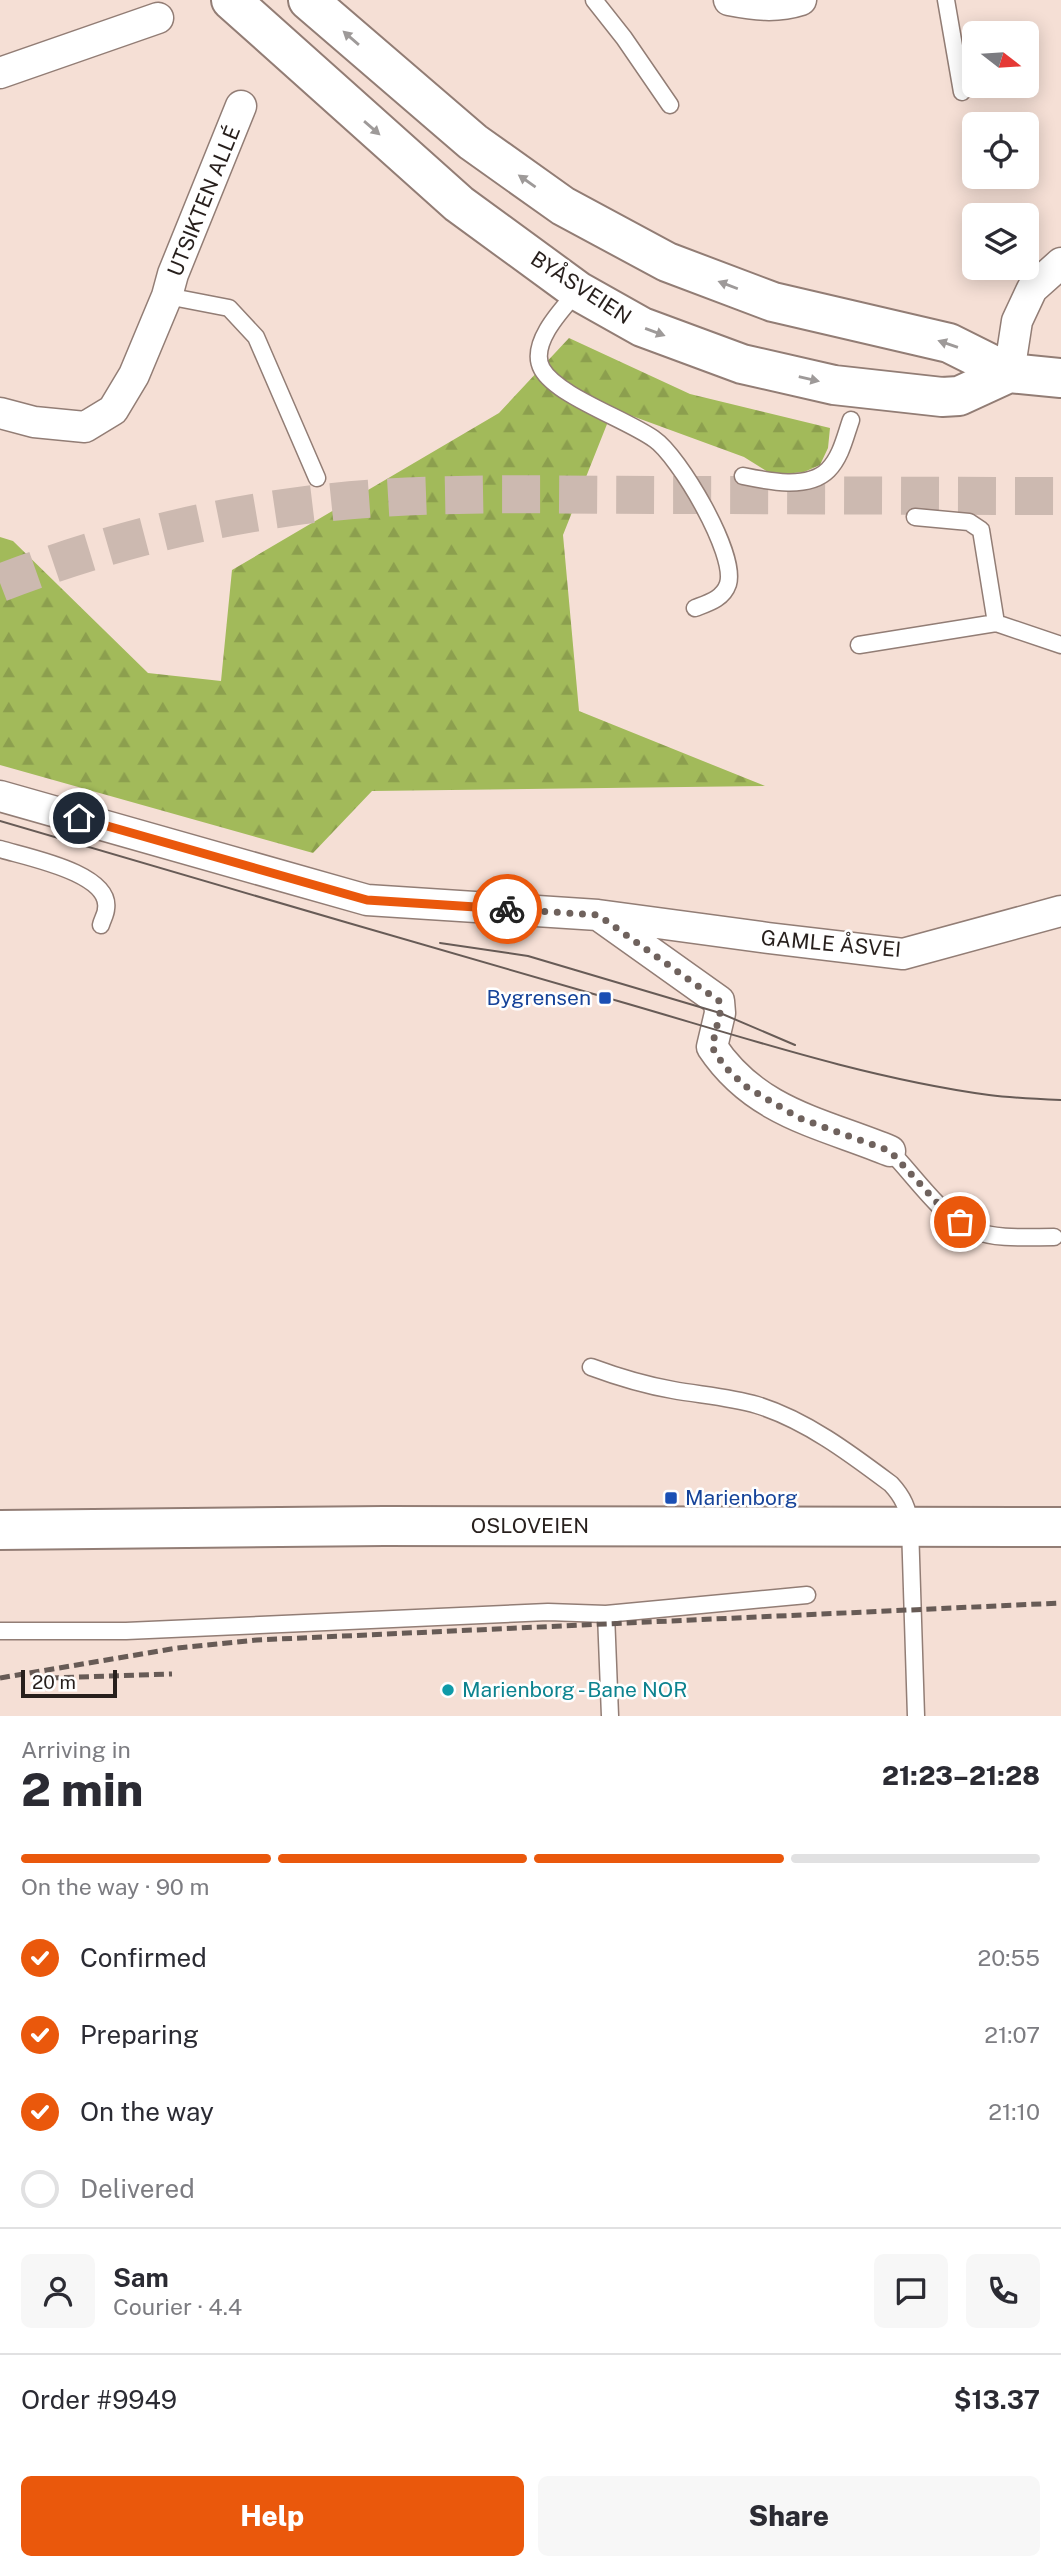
<!DOCTYPE html>
<html lang="en">
<head>
<meta charset="utf-8">
<style>
	:root { --surface:#fff; --page:#f7f7f7; --text:#2b2b33; --muted:#7c7c81; --line:#e1e1e2; --accent:#ea580c }
	body { margin:0; font-family:"Public Sans",sans-serif; background:var(--page); color:var(--text); height:100vh; display:flex; flex-direction:column; font-size:26px; white-space:nowrap }
	* { box-sizing:border-box; margin:0 }
	p { font-size:23px; color:var(--muted) }
	.icon { flex:none; width:38px; height:38px; fill:none; stroke:currentColor; stroke-width:2; stroke-linecap:round; stroke-linejoin:round }
	.map { position:relative; height:1716px; overflow:hidden }
	.sheet { display:flex; flex-direction:column; background:var(--surface); flex:1 }
	.sheet>* { flex:none }
	.needle { width:46px; rotate:107deg }
	.fabs { position:absolute; left:962px; top:21px; display:grid; gap:14px }
	.fabs a { display:grid; place-items:center; width:77px; height:77px; border-radius:10px; background:var(--surface); box-shadow:0 4px 18px #0003; font-size:35px }
	.scale { position:absolute; left:21px; bottom:18px; width:96px; box-sizing:border-box; padding-left:7px; border:4px solid #271f1c; border-top:0; font-size:19px; line-height:24px; white-space:nowrap; color:#271f1c; -webkit-text-stroke:5px #fff; paint-order:stroke }
	.pin { position:absolute; display:grid; place-items:center; width:60px; height:60px; color:#fff; margin:-30px; border:4px solid #fff; border-radius:50%; box-shadow:0 2px 7px #0007 }
	.courier { position:absolute; display:grid; place-items:center; width:70px; height:70px; margin:-35px; border:5px solid #ea580c; border-radius:50%; background:#fff; color:#222; box-shadow:0 2px 9px #0007 }
	.overview em { font-style:normal; font-weight:800 }
	.overview div { display:flex; flex-direction:column-reverse }
	.overview { display:flex; align-items:center; justify-content:space-between; height:119px; padding:0 21px }
	h1 { font-size:46px; font-weight:800; line-height:52px }
	.bar { display:grid; grid-template-columns:repeat(4,1fr); gap:10px 7px; align-content:center; height:84px; padding:0 21px }
	.bar i { height:9px; border-radius:5px; background:var(--line) }
	.bar .selected { background:var(--accent) }
	.bar p { grid-column:span 4 }
	.line { display:flex; align-items:center; gap:18px; padding:0 21px; border-top:2px solid var(--line) }
	.line div { flex:1 }
	.round { display:grid; place-items:center; flex:none; width:74px; height:74px; border-radius:10px; background:var(--page) }
	ol { padding:0 21px; list-style:none }
	li { display:flex; align-items:center; gap:21px; height:77px }
	li p { margin-inline-start:auto }
	li .icon { padding:7px; border-radius:50%; background:var(--accent); color:#fff; stroke-width:4 }
	li:last-child { color:var(--muted) }
	li i { width:38px; height:38px; border:4px solid var(--line); border-radius:50% }
	.cta { display:flex; gap:14px; margin-top:auto; padding:14px 21px }
	.cta a { flex:1; height:80px; border-radius:10px; background:var(--accent); color:#fff; font-size:28px; font-weight:800; line-height:80px; text-align:center }
	.cta a+a { background:var(--page); color:var(--text) }
	.map>svg:first-child { display:block }
</style>
</head>
<body>
<div class="map">
<svg width="1061" height="1716" viewBox="0 0 1061 1716">
	<defs>
		<pattern id="forest-firs" width="22" height="20" patternUnits="userSpaceOnUse" patternTransform="scale(1.75)"><rect width="22" height="20" fill="#a2ba5a"/><path d="M5 1l3.5 6h-7zM16 11l3.5 6h-7z" fill="#8c9f4e"/></pattern>
	</defs>
	<rect width="100%" height="100%" fill="#f5dfd5"/>
	<path fill="url(#forest-firs)" d="M569,338L690,394L830,428L828,448L820,465L804,472L773,475L744,457L613,409L563,535L579,711L765,786L372,791L313,853L0,765V537L13,541L148,673L221,681L232,570L499,413Z"/>
	<g fill="none" stroke-linecap="round" stroke-linejoin="round">
		<path stroke="#ccb9b0" stroke-width="38" stroke-dasharray="38 19" stroke-linecap="butt" d="M0,583C94,547 191,521 291,507C411,490 536,495 657,495C792,495 926,496 1061,496"/>
		<g stroke="#927d75" stroke-width="19">
			<path id="service" d="M594,0L624,38L670,105
				M946,0L962,92
				M578,291C563,308 528,344 542,369C557,396 626,419 654,439C679,456 737,554 728,584C723,599 708,603 695,608
				M167,296L229,308L256,337L317,478
				M743,476C767,481 808,490 828,470C841,457 845,437 851,420
				M915,517L969,522L981,530L996,623
				M859,645L996,623L1061,645
				M0,849C26,857 112,873 106,909C106,914 102,920 101,925
				M890,1151C914,1175 942,1218 973,1230C997,1240 1028,1237 1054,1237
				M591,1367C618,1377 644,1385 673,1390C701,1395 730,1397 757,1405C806,1420 851,1454 891,1484C903,1497 908,1508 910,1526L916,1716
				M606,1614L807,1595
				M0,1631H126L548,1612L606,1614L610,1716"/>
		</g>
		<g stroke="#927d75" stroke-width="33">
			<path id="minor" d="M729,0C755,5 776,8 801,0
				M0,73L158,18
				M1009,373L1017,321L1032,289L1061,263
				M0,413L34,422L85,427L113,410L134,375L167,296L173,274L241,106
				M0,796L367,900L598,915L768,938L903,954L1061,911
				M601,917L719,1001L720,1013L712,1047C756,1113 822,1123 890,1151"/>
		</g>
		<g stroke="#927d75" stroke-width="42">
			<path id="tertiary" d="M0,1530L384,1526L1061,1527"/>
		</g>
		<g stroke="#927d75" stroke-width="42">
			<path id="secondary" d="M231,0L459,204L578,291L642,327L742,364L834,385L942,397L959,396L1009,373
				M308,0L473,142L563,206L667,262L773,302L949,343L1009,373L1061,378"/>
		</g>
		<use href="#service" stroke="#fff" stroke-width="16"/>
		<use href="#minor" stroke="#fff" stroke-width="30"/>
		<use href="#tertiary" stroke="#fff" stroke-width="38"/>
		<use href="#secondary" stroke="#fff" stroke-width="38"/>
		<path stroke="#675b56" stroke-width="2" d="M0,821C202,879 402,940 604,997C731,1033 858,1077 989,1095C1013,1098 1037,1099 1061,1100
			M440,943L528,956L720,1013L795,1045"/>
		<path stroke="#675b56" stroke-width="5" stroke-dasharray="10 5" stroke-linecap="butt" d="M0,1678L177,1648L257,1640L1061,1603
			M49,1678L172,1674"/>
	</g>
	<defs><path id="oneway-solid" d="M-6-.8H1V-3.2L6.5 0L1 3.2V.8H-6Z" transform="scale(1.75)"/></defs>
	<g fill="#9e9a99">
		<use href="#oneway-solid" transform="translate(351 38) rotate(-139)"/>
		<use href="#oneway-solid" transform="translate(372 128) rotate(41)"/>
		<use href="#oneway-solid" transform="translate(527 181) rotate(-145)"/>
		<use href="#oneway-solid" transform="translate(728 285) rotate(-159)"/>
		<use href="#oneway-solid" transform="translate(655 332) rotate(20)"/>
		<use href="#oneway-solid" transform="translate(948 344) rotate(-161)"/>
		<use href="#oneway-solid" transform="translate(809 379) rotate(13)"/>
	</g>
	<g fill="none" stroke-linecap="round" stroke-linejoin="round">
		<path stroke="#6f625d" stroke-width="7" stroke-dasharray="0 12.6" d="M507,909L598,915L719,1001L720,1013L712,1047L724,1066L745,1086L799,1118L890,1151L942,1208L960,1222"/>
		<path stroke="#ea580c" stroke-width="9" d="M79,818L367,900L507,909"/>
	</g>
	<g fill="#1a4fb4" stroke="#fff" stroke-width="2.5">
		<rect x="598" y="991" width="14" height="14" rx="3.5"/>
		<rect x="664" y="1491" width="14" height="14" rx="3.5"/>
	</g>
	<circle fill="#0f9aa8" stroke="#fff" stroke-width="2.5" cx="448" cy="1690" r="7"/>
	<g text-anchor="middle" stroke-width="5" stroke-linejoin="round" paint-order="stroke">
		<g font-size="21" fill="#271f1c" stroke="#fff">
			<text transform="translate(204 201) rotate(-68)" y="7">UTSIKTEN ALLÉ</text>
			<text transform="translate(581 288) rotate(33)" y="7">BYÅSVEIEN</text>
			<text transform="translate(831 944) rotate(5)" y="7">GAMLE ÅSVEI</text>
			<text x="530" y="1533">OSLOVEIEN</text>
		</g>
		<g font-size="21" fill="#164399" stroke="#fff" text-anchor="end">
			<text x="591" y="1005">Bygrensen</text>
			<text x="685" y="1505" text-anchor="start">Marienborg</text>
		</g>
		<g font-size="21" fill="#0d838f" stroke="#fff" text-anchor="start">
			<text x="462" y="1697">Marienborg - Bane NOR</text>
		</g>
	</g>
</svg>
<div class="fabs">
<a><svg class="needle" viewBox="-14 -14 28 28"><path d="M0-13l5 13h-10z" fill="#e53935"/><path d="M0 13l5-13h-10z" fill="#7c7c81"/></svg></a>
<a><svg class="icon" aria-label="locate" viewBox="0 0 24 24"><circle cx="12" cy="12" r="6"/><path d="M12 2v4M12 18v4M2 12h4M18 12h4"/></svg></a>
<a><svg class="icon" aria-label="layers" viewBox="0 0 24 24"><path d="M12 4l9 5-9 5-9-5zM3 14l9 5 9-5"/></svg></a>
</div>
<div class="scale">20 m</div>
<div class="pin" style="left:960px;top:1222px;background:#ea580c"><svg class="icon" aria-label="bag" viewBox="0 0 24 24"><path d="M5 8h14l-1 12H6zM9 8a3 3 0 0 1 6 0"/></svg></div>
<div class="pin" style="left:79px;top:818px;background:#1f2937"><svg class="icon" aria-label="home" viewBox="0 0 24 24"><path d="M3 11l9-7 9 7M6 9v11h12V9"/></svg></div>
<div class="courier" style="left:507px;top:909px"><svg class="icon" aria-label="bike" viewBox="0 0 24 24"><circle cx="6" cy="16" r="4"/><circle cx="18" cy="16" r="4"/><path d="M6 16l4-8h5l3 8M10 8l3 8H6M13 5h3"/></svg></div>
</div>
<section class="sheet">
<div class="overview"><div><h1>2 min</h1><p>Arriving in</p></div><em>21:23–21:28</em></div>
<div class="bar"><i class="selected"></i><i class="selected"></i><i class="selected"></i><i></i><p>On the way · 90 m</p></div>
<ol>
<li><svg class="icon" aria-label="check" viewBox="0 0 24 24"><path d="M5 12l5 5 9-10"/></svg>Confirmed<p>20:55</p></li>
<li><svg class="icon" aria-label="check" viewBox="0 0 24 24"><path d="M5 12l5 5 9-10"/></svg>Preparing<p>21:07</p></li>
<li><svg class="icon" aria-label="check" viewBox="0 0 24 24"><path d="M5 12l5 5 9-10"/></svg>On the way<p>21:10</p></li>
<li><i></i>Delivered</li>
</ol>
<div class="line" style="height:126px"><a class="round"><svg class="icon" aria-label="person" viewBox="0 0 24 24"><circle cx="12" cy="8" r="4"/><path d="M4 21q1-7 8-7t8 7"/></svg></a><div><b>Sam</b><p>Courier · 4.4</p></div><a class="round"><svg class="icon" aria-label="chat" viewBox="0 0 24 24"><path d="M4 5h16v11H9l-5 4z"/></svg></a><a class="round"><svg class="icon" aria-label="phone" viewBox="0 0 24 24"><path d="M5 4h4l2 5-3 2q2 4 5 5l2-3 5 2v4C11 20 4 13 5 4z"/></svg></a></div>
<div class="line" style="height:91px"><div>Order #9949</div><b>$13.37</b></div>
<div class="cta"><a>Help</a><a>Share</a></div>
</section>
</body>
</html>
